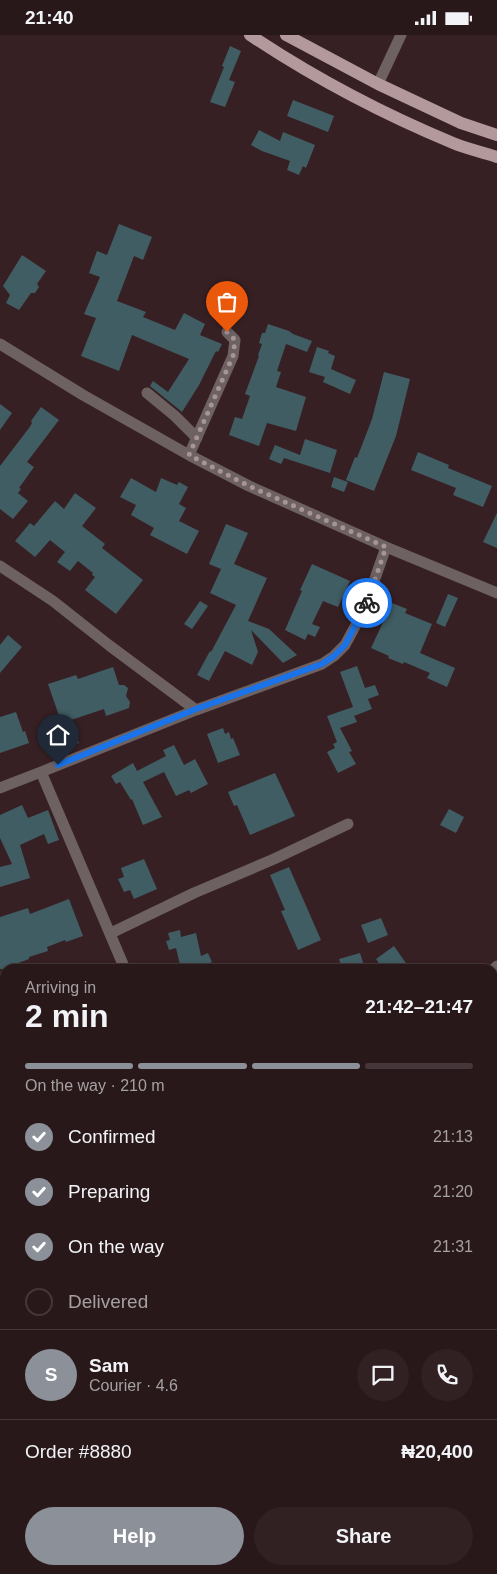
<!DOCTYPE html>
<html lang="en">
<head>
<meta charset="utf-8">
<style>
	:root { --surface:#29181a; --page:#312123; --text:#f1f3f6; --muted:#a5a0a2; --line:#453739; --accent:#8c9099 }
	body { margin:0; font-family:Arial,sans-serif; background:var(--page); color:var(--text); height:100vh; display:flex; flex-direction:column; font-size:19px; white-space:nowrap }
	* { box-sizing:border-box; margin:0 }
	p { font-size:16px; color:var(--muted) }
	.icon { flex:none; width:28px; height:28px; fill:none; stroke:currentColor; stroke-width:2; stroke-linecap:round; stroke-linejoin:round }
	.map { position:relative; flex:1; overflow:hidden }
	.drawer { position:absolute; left:0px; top:929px; width:498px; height:611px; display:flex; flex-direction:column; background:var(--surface); border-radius:15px 15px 0 0; box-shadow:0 1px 4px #0004,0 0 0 1px var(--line) }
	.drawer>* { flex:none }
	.pin { position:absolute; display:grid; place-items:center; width:42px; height:42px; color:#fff; margin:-51px -21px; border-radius:50% 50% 50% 0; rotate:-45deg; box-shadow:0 0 5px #0007 }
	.pin .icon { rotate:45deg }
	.courier { position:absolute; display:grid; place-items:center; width:50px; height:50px; margin:-25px; border:4px solid #1a73e8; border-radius:50%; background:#fff; color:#222; box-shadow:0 1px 6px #0007 }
	.headline em { font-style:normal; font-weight:700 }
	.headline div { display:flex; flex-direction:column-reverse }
	.headline { display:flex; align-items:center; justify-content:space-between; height:85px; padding:0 25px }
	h1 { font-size:32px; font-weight:700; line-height:38px }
	.bar { display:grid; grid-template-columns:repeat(4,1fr); gap:8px 5px; align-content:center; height:60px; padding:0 25px }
	.bar i { height:6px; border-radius:4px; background:var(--line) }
	.bar .current { background:var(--accent) }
	.bar p { grid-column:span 4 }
	.line { display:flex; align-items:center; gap:12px; padding:0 25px; border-top:1px solid var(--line) }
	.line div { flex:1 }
	.round { display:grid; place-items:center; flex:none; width:52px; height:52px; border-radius:26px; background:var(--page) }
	ol { padding:0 25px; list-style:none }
	li { display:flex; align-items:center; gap:15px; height:55px }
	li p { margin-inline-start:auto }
	li .icon { padding:5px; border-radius:50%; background:var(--accent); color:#fff; stroke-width:4 }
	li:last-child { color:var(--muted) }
	li i { width:28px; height:28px; border:2px solid var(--line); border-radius:50% }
	.action { display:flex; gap:10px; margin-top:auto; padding:10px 25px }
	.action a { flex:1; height:58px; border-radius:30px; background:var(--accent); color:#fff; font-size:20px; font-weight:700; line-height:58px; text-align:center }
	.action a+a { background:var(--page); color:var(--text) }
	.status { display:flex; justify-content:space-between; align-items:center; height:35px; padding:0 25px; background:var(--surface); direction:ltr }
	.status svg { height:14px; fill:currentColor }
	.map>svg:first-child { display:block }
</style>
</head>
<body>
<div class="status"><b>21:40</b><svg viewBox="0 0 49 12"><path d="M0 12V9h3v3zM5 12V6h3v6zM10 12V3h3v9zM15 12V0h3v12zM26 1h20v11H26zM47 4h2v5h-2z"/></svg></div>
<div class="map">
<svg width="497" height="1539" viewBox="0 0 497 1539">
	<rect width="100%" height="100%" fill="#372023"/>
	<path fill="#405d63" d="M230,11L241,16L229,45L235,47L225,72L210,67L224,32L222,31Z
		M293,65L334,81L328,97L287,81Z
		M259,95L280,106L283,97L315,110L306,133L303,131L299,140L287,135L290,126L262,116L251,110Z
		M119,189L152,202L143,225L134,221L117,266L146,277L143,282L175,295L184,278L205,289L200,300L222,309L218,317L216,316L199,350L182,377L150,351L153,346L168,357L189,324L132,300L119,336L81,321L96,283L84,279L100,242L89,238L97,216L107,220Z
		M22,220L46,236L37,249L39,252L35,258H31L19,275L6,268L10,260L3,251Z
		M268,289L289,296L293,299L312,306L307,317L286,309L277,336L281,337L276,352L306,362L296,396L267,388L259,411L229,400L235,382L242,384L250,361L245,359L259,321L258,320L262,309L259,308L262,298H265Z
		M317,312L329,316L328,318L335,321L331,334L356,345L350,359L323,347L325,342L309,337Z
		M384,337L410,344L396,401L374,456L346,445L355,422L357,423L372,384Z
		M0,369L12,378L0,395Z
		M41,372L59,385L27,427L34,432L19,453L21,454L18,458L28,466L13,484L0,474V431L29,393L32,388L31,386Z
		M305,404L337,415L330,438L284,423L281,429L269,424L275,410L300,420Z
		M418,417L449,430L448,433L492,451L483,472L453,460L456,453L411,435Z
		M334,442L348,447L344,457L331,452Z
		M131,443L156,457L161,443L177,450L179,447L188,452L179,469L186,473L179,486L199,496L187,519L150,500L154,493L131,480L136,470L120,462Z
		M75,458L96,473L82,491L105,509L102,513L143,545L116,579L85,555L95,542L92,540L93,538L78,526L70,536L57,527L65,517L50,505L35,522L15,506L30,488L34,491L55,466L64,474Z
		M497,478V513L483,507Z
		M226,489L248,498L234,529L267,543L248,586L269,594L297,620L283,628L251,595L258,617L252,630L225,616L209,646L197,640L210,616L211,617L236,570L210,558L221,534L209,529Z
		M312,529L350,546L338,572L323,566L312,589L320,592L315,602L308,599L305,605L285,595L302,556L300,555Z
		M448,559L458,563L445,592L436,588Z
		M200,566L208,571L192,594L184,589Z
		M392,568L407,574L405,578L432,589L420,618L455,633L447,652L427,643L430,638L404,627L403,629L388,623L389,621L371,613Z
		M8,600L22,612L0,638V610Z
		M357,631L365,653L375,650L379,660L368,664L372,674L354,681L357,687L340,693L352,716L349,717L356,729L338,738L327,717L335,713L333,709L337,707L327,681L353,672L340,637Z
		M113,632L119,650H124L128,653L126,661L130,667L129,673L106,681L104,674L71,685L79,708L62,714L59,705L66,703L65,698L48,649L76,640L78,644Z
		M16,677L23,697L25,696L29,708L0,718V682Z
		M223,693L225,699L229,697L231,704L233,703L240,720L218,728L207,699Z
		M174,710L184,730L195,724L208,749L191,758L189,755L176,761L164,737L143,747L162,782L143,790L132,764L131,765L120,747L116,749L111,741L133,728L137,736L166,721L163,715Z
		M275,738L295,781L250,800L237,770L234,771L228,757Z
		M22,770L28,783L48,775L59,805L48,809L44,799L20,810L30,843L0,852V832L12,829L0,803V780Z
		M449,774L464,782L456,798L440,790Z
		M144,824L157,854L134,864L130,855L124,857L118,844L124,842L121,833Z
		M289,832L321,905L298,915L281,876L285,875L270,840Z
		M69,864L83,901L66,907L65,905L47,912L48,916L29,922V924L13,930L15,934H0V882L28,873L30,879Z
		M381,883L388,900L368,908L361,890Z
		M180,895L181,902L196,898L201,921L208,918L212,927L204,930L206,934H181L176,913L169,915L166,906L170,905L168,898Z
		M394,911L410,934H383L376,924Z
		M360,918L365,934H342L339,924Z"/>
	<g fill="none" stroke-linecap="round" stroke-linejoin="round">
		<path stroke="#6d6162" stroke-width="11" d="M378,49L401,0
			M0,309L83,360L189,420L249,451L386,512L497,558
			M147,358L175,381L197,403
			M189,420L233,321L235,305L227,297
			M0,531L53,566L110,611L196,675
			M41,737L196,675L322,629L334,621L345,610L364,575L386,512
			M0,753L41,737L125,934
			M111,898L194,858L274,824L348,789
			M492,936L497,931
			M0,1061L5,1074
			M492,1107L497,1123
			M492,1257L497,1256
			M121,1539L122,1535"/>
		<path stroke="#b3999c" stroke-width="12" d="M250,0C313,42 383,79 453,108C467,114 483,117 497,122
			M286,0L378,49L461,88L497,100"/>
	</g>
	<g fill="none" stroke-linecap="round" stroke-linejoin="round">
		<path stroke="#a69496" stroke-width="5" stroke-dasharray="0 9" d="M227,297L235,305L233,321L189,420L249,451L386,512L367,568"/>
		<path stroke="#1a73e8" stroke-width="6" d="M58,730L196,674L322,629L334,621L345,610L367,568"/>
	</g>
</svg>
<div class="pin" style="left:227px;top:297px;background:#ea580c"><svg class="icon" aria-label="bag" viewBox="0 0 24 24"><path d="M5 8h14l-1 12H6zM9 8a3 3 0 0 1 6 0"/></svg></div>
<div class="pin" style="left:58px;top:730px;background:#1f2937"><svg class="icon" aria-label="home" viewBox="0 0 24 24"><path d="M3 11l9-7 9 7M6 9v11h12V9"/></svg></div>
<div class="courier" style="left:367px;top:568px"><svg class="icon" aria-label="bike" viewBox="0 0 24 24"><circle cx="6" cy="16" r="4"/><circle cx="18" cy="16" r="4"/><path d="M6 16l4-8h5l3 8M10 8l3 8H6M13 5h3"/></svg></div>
<section class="drawer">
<div class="headline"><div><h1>2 min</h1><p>Arriving in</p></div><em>21:42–21:47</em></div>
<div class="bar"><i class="current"></i><i class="current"></i><i class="current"></i><i></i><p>On the way · 210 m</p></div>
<ol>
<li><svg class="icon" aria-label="check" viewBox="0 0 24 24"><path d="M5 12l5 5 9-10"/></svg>Confirmed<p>21:13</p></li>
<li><svg class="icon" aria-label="check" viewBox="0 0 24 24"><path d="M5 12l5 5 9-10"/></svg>Preparing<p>21:20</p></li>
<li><svg class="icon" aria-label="check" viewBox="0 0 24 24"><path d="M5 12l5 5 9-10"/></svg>On the way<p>21:31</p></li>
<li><i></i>Delivered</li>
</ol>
<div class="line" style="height:90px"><b class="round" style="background:var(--accent);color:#fff">S</b><div><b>Sam</b><p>Courier · 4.6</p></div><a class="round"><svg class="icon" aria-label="chat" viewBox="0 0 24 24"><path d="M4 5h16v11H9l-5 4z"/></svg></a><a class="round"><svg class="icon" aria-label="phone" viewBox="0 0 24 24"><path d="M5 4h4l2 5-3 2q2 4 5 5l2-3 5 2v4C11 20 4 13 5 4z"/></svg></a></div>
<div class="line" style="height:65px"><div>Order #8880</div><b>₦20,400</b></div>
<div class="action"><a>Help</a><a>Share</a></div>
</section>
</div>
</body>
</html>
